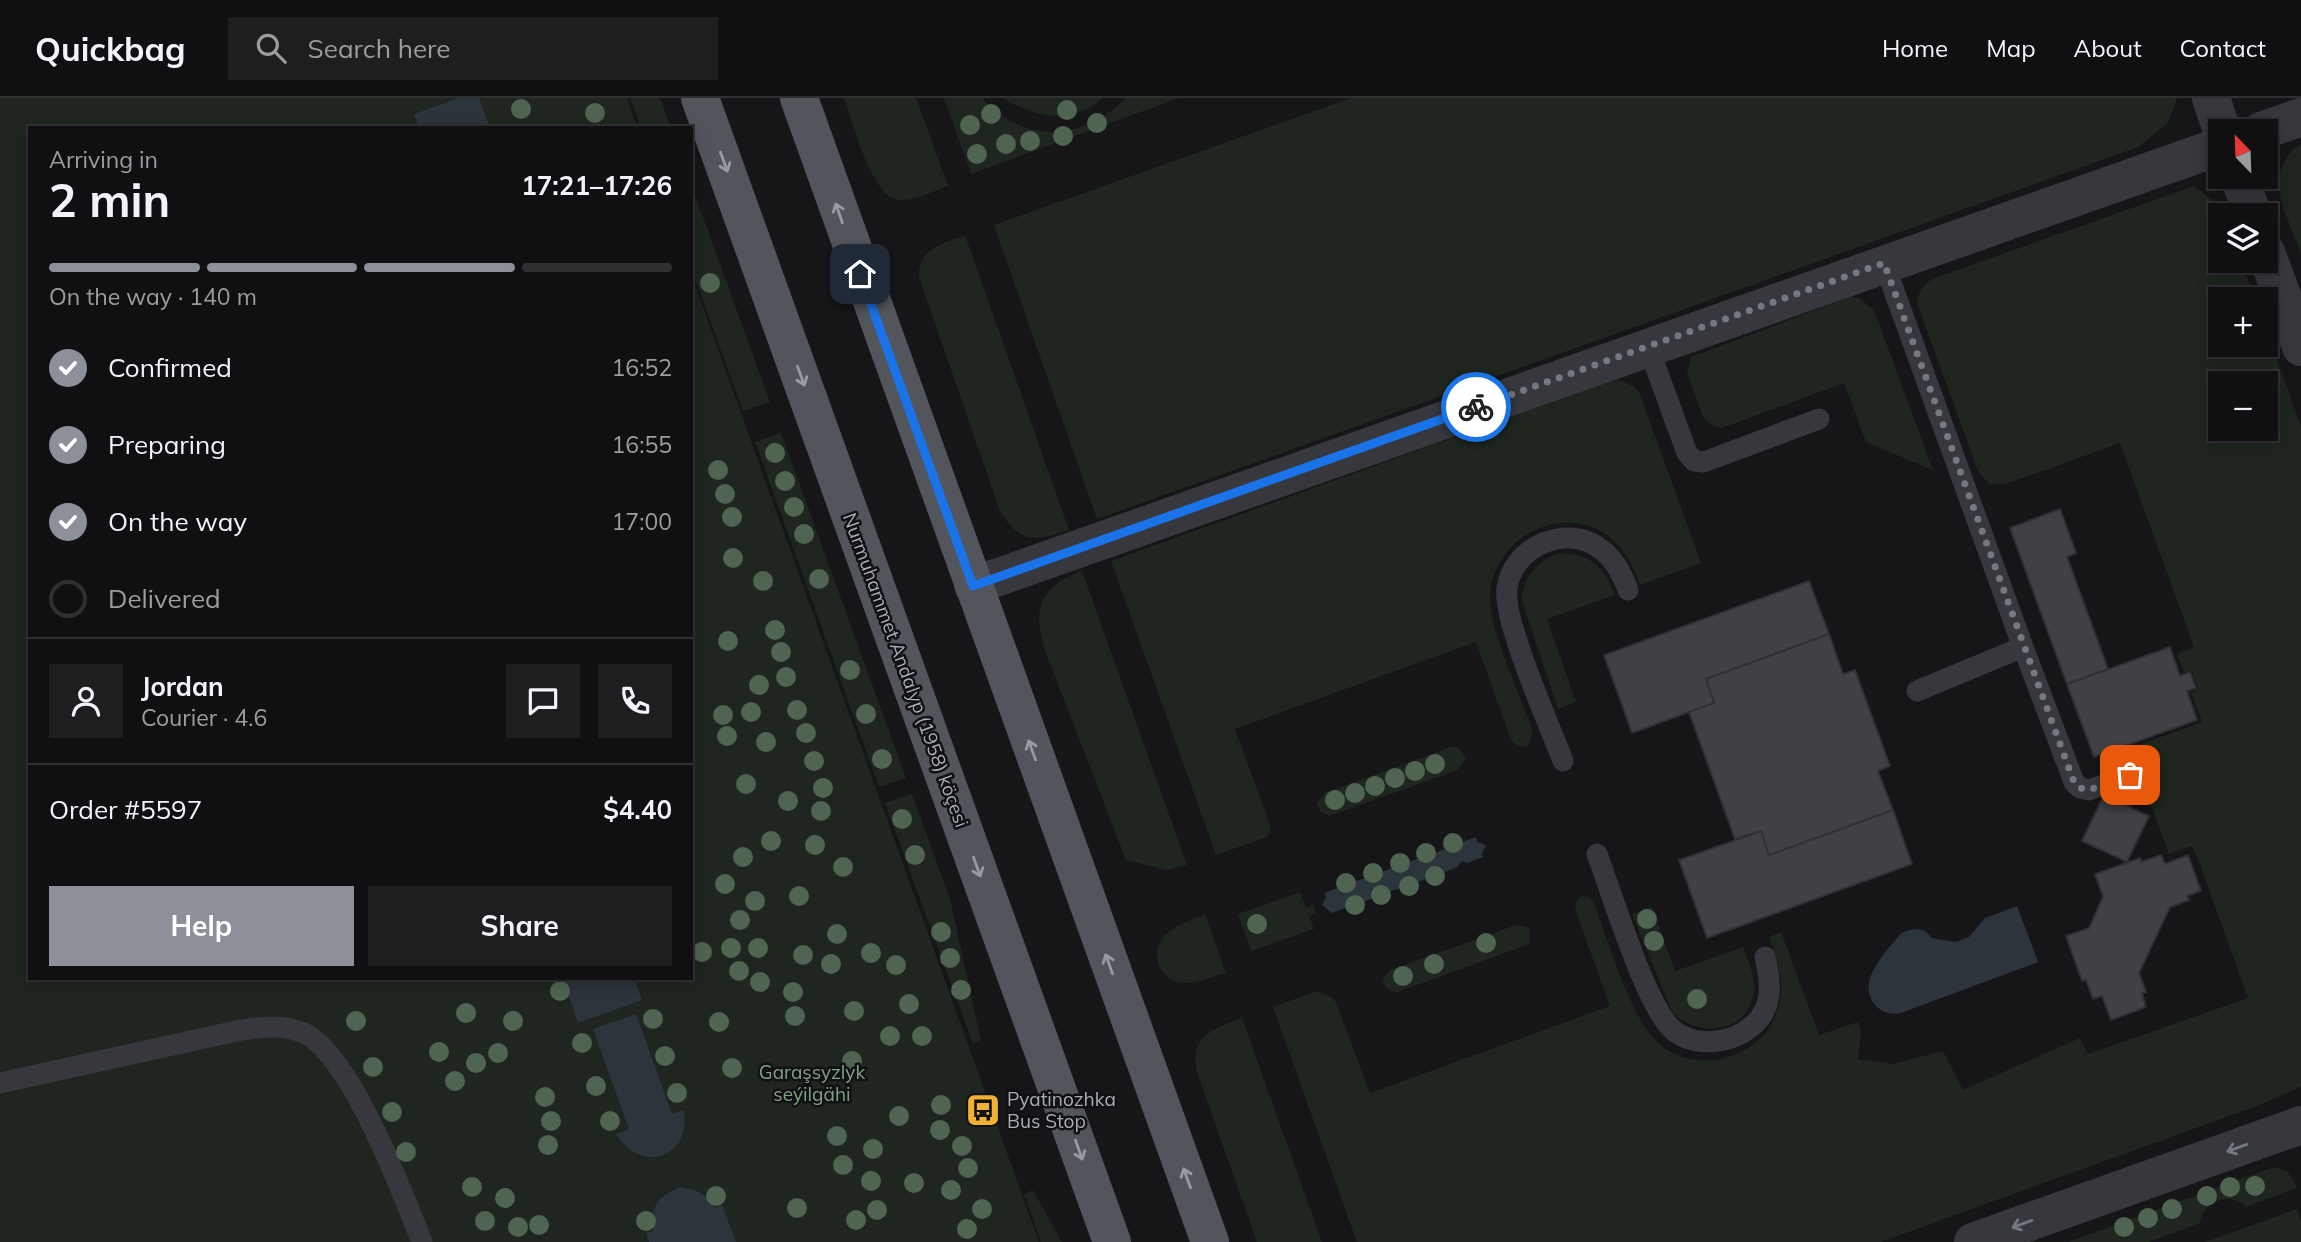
<!DOCTYPE html>
<html lang="en">
<head>
<meta charset="utf-8">
<style>
	:root { --surface:#101012; --page:#1e1e20; --text:#f1f3f6; --muted:#9c9d9f; --line:#303032; --accent:#8c9099 }
	body { margin:0; font-family:Mulish,sans-serif; background:var(--page); color:var(--text); height:100vh; display:flex; flex-direction:column; font-size:26px; white-space:nowrap }
	* { box-sizing:border-box; margin:0 }
	p { font-size:23px; color:var(--muted) }
	.icon { flex:none; width:38px; height:38px; fill:none; stroke:currentColor; stroke-width:2; stroke-linecap:round; stroke-linejoin:round }
	.map { position:relative; flex:1; overflow:hidden }
	.sheet { position:absolute; left:28px; top:28px; width:665px; height:854px; display:flex; flex-direction:column; background:var(--surface); border-radius:0px; box-shadow:0 4px 18px #0003,0 0 0 2px var(--line) }
	.sheet>* { flex:none }
	.needle { width:46px; rotate:337deg }
	.buttons { position:absolute; left:2208px; top:21px; display:grid; gap:14px }
	.buttons a { display:grid; place-items:center; width:70px; height:70px; border-radius:0px; background:var(--surface); box-shadow:0 4px 18px #0003,0 0 0 2px var(--line); font-size:35px }
	.pin { position:absolute; display:grid; place-items:center; width:60px; height:60px; color:#fff; margin:-30px; border-radius:14px; box-shadow:0 4px 10px #0006 }
	.courier { position:absolute; display:grid; place-items:center; width:70px; height:70px; margin:-35px; border:5px solid #1a73e8; border-radius:50%; background:#fff; color:#222; box-shadow:0 2px 9px #0007 }
	.overview em { font-style:normal; font-weight:700 }
	.overview div { display:flex; flex-direction:column-reverse }
	.overview { display:flex; align-items:center; justify-content:space-between; height:119px; padding:0 21px }
	h1 { font-size:46px; font-weight:700; line-height:52px }
	.bar { display:grid; grid-template-columns:repeat(4,1fr); gap:10px 7px; align-content:center; height:84px; padding:0 21px }
	.bar i { height:9px; border-radius:5px; background:var(--line) }
	.bar .on { background:var(--accent) }
	.bar p { grid-column:span 4 }
	.line { display:flex; align-items:center; gap:18px; padding:0 21px; border-top:2px solid var(--line) }
	.line div { flex:1 }
	.round { display:grid; place-items:center; flex:none; width:74px; height:74px; border-radius:0px; background:var(--page) }
	ol { padding:0 21px; list-style:none }
	li { display:flex; align-items:center; gap:21px; height:77px }
	li p { margin-inline-start:auto }
	li .icon { padding:7px; border-radius:50%; background:var(--accent); color:#fff; stroke-width:4 }
	li:last-child { color:var(--muted) }
	li i { width:38px; height:38px; border:4px solid var(--line); border-radius:50% }
	.button { display:flex; gap:14px; margin-top:auto; padding:14px 21px }
	.button a { flex:1; height:80px; border-radius:0px; background:var(--accent); color:#fff; font-size:28px; font-weight:700; line-height:80px; text-align:center }
	.button a+a { background:var(--page); color:var(--text) }
	header { display:flex; align-items:center; gap:42px; box-sizing:border-box; height:98px; padding:0 35px; background:var(--surface); border-bottom:2px solid var(--line) }
	header strong { font-size:33px }
	nav { display:flex; gap:38px; margin-inline-start:auto; font-size:24px }
	.search { width:490px; height:63px; background:var(--page); display:flex; align-items:center; gap:18px; box-sizing:border-box; padding:0 24px; border-radius:0px; color:var(--muted); font-size:26px }
	.map>svg:first-child { display:block }
</style>
</head>
<body>
<header>
<strong>Quickbag</strong>
<div class="search"><svg class="icon" aria-label="search" viewBox="0 0 24 24"><circle cx="10" cy="10" r="6"/><path d="M15 15l6 6"/></svg>Search here</div>
<nav><a>Home</a><a>Map</a><a>About</a><a>Contact</a></nav>
</header>
<div class="map">
<svg width="2301" height="1144" viewBox="0 0 2301 1144">
	<rect width="100%" height="100%" fill="#161618"/>
	<path fill="#1e261f" fill-rule="evenodd" d="M0,0H627L638,30H30V880H691V176L1039,1144H0Z
		M630,0H660L671,30H641Z
		M844,0H916L948,88C933,93 917,102 900,102C872,102 853,24 844,0Z
		M944,0H982C1024,47 1083,43 1126,0H1179L971,76Z
		M1003,0H1103C1073,27 1034,20 1003,0Z
		M1351,0H2177L2168,25L2138,49L1097,421L994,127Z
		M2301,46V156C2288,119 2259,73 2301,46Z
		M691,86L770,304L743,313L691,170Z
		M2194,88L2222,109L2225,117H2221V163H2241L2255,201H2221V247H2266V232L2301,328V989L2254,1009L1881,1144H1357L1273,909L1317,893L1331,899L1336,904L1370,995L1610,908L1575,811L1576,804L1581,798L1589,799L1594,805C1608,841 1632,928 1663,949C1705,980 1772,955 1780,902C1784,880 1776,860 1769,839L1781,834L1819,937L1858,924L1861,933L1858,961L1892,966L1943,953L1963,992L2080,940L2088,956L2248,900L2197,758L2191,748L2169,756L2130,650L2202,624L2191,594L2198,591L2192,573L2184,575L2177,556L2194,549L2120,345L2006,386H1989L1978,373L1917,205C1918,194 1924,187 1932,181ZM2221,285H2266V331H2221Z
		M965,137L1069,432C1033,444 1021,446 1000,413L919,179C917,151 943,145 965,137Z
		M1850,199L1859,200L1874,212L1933,372L1866,344L1844,285L1722,330L1711,327L1703,319L1687,275L1691,259Z
		M1618,282L1633,288L1639,294L1701,465L1640,487C1634,470 1627,455 1613,442C1565,399 1489,441 1490,502C1490,532 1522,602 1533,634L1529,647C1521,650 1517,649 1511,642L1476,544L1235,631L1271,729L1267,739L1216,757L1111,463L1610,283Z
		M781,335L906,680L879,689L755,344Z
		M1559,455C1590,455 1604,469 1615,497L1547,521L1576,604L1558,611L1521,500C1526,476 1536,464 1559,455Z
		M1082,473L1187,767L1167,772L1126,762L1044,550C1032,508 1042,488 1082,473Z
		M1451,649H1458L1466,660L1458,672L1332,717C1323,717 1320,715 1317,706L1324,695Z
		M912,696L950,801L981,942L973,946L885,705Z
		M1300,794L1306,810L1313,807L1316,816L1309,818L1314,831L1251,853L1238,816Z
		M1652,809L1675,873L1743,849C1747,860 1753,873 1754,886C1755,933 1704,942 1673,916L1632,816Z
		M1205,816L1226,875C1213,878 1197,886 1183,885C1159,884 1148,852 1166,836C1176,826 1193,822 1205,816Z
		M1516,827L1529,830L1530,844L1524,848L1398,894C1389,894 1386,891 1382,883L1390,872Z
		M1242,920L1322,1144H1257L1199,980C1186,940 1210,932 1242,920Z
		M2271,1070C2286,1068 2292,1078 2297,1090L2246,1109C2230,1092 2203,1104 2200,1125L2149,1144H2068Z
		M1033,1092L1062,1144H1041L1024,1096Z
		M2297,1111L2301,1123V1144H2205Z"/>
	<path fill="#2c353c" d="M459,0H479L490,30H419L414,16Z
		M1476,739L1477,744L1486,747L1482,756L1483,759L1467,765L1462,763L1457,769L1440,776L1435,773L1430,779L1413,786L1408,783L1403,789L1386,795L1381,792L1377,799L1360,805L1355,802L1350,808L1332,815L1322,807L1326,799L1324,795L1343,788L1351,789L1353,784L1369,779L1377,780L1379,775L1395,769L1401,772L1405,765L1423,759L1428,762L1432,756L1450,749L1455,752L1460,745Z
		M2017,808L2038,864L1901,915C1892,917 1883,915 1876,908C1854,884 1886,855 1900,836C1911,830 1925,828 1931,840L1956,844L1969,839L1985,820Z
		M562,880H634L642,902L578,925Z
		M636,916L672,1016L684,1012C691,1060 642,1077 616,1036L629,1031L593,931Z
		M680,1089C697,1091 705,1096 715,1110L722,1107L736,1144H649L646,1135L653,1133C650,1109 658,1098 680,1089Z"/>
	<path fill="#404145" stroke="#303034" stroke-width="2" d="M2060,411L2076,455L2067,459L2108,571L2067,586L2010,430Z
		M1809,483L1829,536L1706,581L1714,605L1632,635L1604,557Z
		M1829,536L1843,576L1855,572L1890,668L1878,673L1893,712L1769,757L1761,733L1735,741L1689,614L1714,605L1706,581Z
		M2170,549L2180,578L2190,574L2196,590L2187,593L2197,622L2094,659L2067,586Z
		M2104,697L2149,718L2127,764L2082,743Z
		M1893,712L1912,766L1707,840L1679,762L1761,733L1769,757Z
		M2161,757L2165,766L2188,757L2201,793L2187,798L2189,802L2170,809L2139,875L2146,894L2142,895L2146,909L2111,922L2102,898L2093,901L2086,882L2082,883L2066,838L2089,830L2103,799L2095,776L2140,760L2141,764Z"/>
	<g fill="none" stroke-linecap="round" stroke-linejoin="round">
		<path stroke="#37383d" stroke-width="21" d="M1884,165L2023,549L1917,593
			M1648,248L1687,355L1694,363L1704,364L1819,321
			M2023,549L2074,684L2080,690L2089,692L2130,677
			M1563,663C1550,628 1502,522 1507,490C1513,448 1568,424 1602,452C1615,462 1622,476 1628,492
			M1597,756C1611,793 1647,911 1673,932C1695,950 1731,946 1752,928C1774,910 1771,884 1765,859
			M0,985L241,932C263,929 283,926 304,935C351,957 402,1094 422,1144"/>
		<path stroke="#37383d" stroke-width="38" d="M2211,0L2222,33
			M2261,33L2301,19
			M2239,79L2253,117
			M2266,154L2301,249
			M973,488L2221,48
			M1973,1144L2301,1027"/>
		<path stroke="#53555c" stroke-width="38" d="M700,0L1112,1144
			M799,0L1210,1144"/>
	</g>
	<g fill="#506452">
		<circle cx="521" cy="11" r="10"/>
		<circle cx="1067" cy="12" r="10"/>
		<circle cx="595" cy="15" r="10"/>
		<circle cx="991" cy="16" r="10"/>
		<circle cx="1097" cy="25" r="10"/>
		<circle cx="970" cy="27" r="10"/>
		<circle cx="1063" cy="38" r="10"/>
		<circle cx="1030" cy="43" r="10"/>
		<circle cx="1006" cy="46" r="10"/>
		<circle cx="977" cy="56" r="10"/>
		<circle cx="710" cy="185" r="10"/>
		<circle cx="775" cy="355" r="10"/>
		<circle cx="718" cy="372" r="10"/>
		<circle cx="785" cy="383" r="10"/>
		<circle cx="725" cy="396" r="10"/>
		<circle cx="794" cy="409" r="10"/>
		<circle cx="732" cy="419" r="10"/>
		<circle cx="804" cy="436" r="10"/>
		<circle cx="733" cy="460" r="10"/>
		<circle cx="819" cy="481" r="10"/>
		<circle cx="763" cy="483" r="10"/>
		<circle cx="775" cy="532" r="10"/>
		<circle cx="728" cy="543" r="10"/>
		<circle cx="781" cy="554" r="10"/>
		<circle cx="850" cy="572" r="10"/>
		<circle cx="786" cy="579" r="10"/>
		<circle cx="759" cy="587" r="10"/>
		<circle cx="797" cy="612" r="10"/>
		<circle cx="751" cy="614" r="10"/>
		<circle cx="866" cy="616" r="10"/>
		<circle cx="723" cy="617" r="10"/>
		<circle cx="806" cy="635" r="10"/>
		<circle cx="727" cy="638" r="10"/>
		<circle cx="766" cy="644" r="10"/>
		<circle cx="882" cy="661" r="10"/>
		<circle cx="814" cy="663" r="10"/>
		<circle cx="1435" cy="666" r="10"/>
		<circle cx="1415" cy="673" r="10"/>
		<circle cx="1395" cy="680" r="10"/>
		<circle cx="746" cy="686" r="10"/>
		<circle cx="1375" cy="688" r="10"/>
		<circle cx="823" cy="690" r="10"/>
		<circle cx="1355" cy="695" r="10"/>
		<circle cx="1335" cy="702" r="10"/>
		<circle cx="788" cy="703" r="10"/>
		<circle cx="821" cy="713" r="10"/>
		<circle cx="902" cy="721" r="10"/>
		<circle cx="771" cy="743" r="10"/>
		<circle cx="1453" cy="745" r="10"/>
		<circle cx="815" cy="747" r="10"/>
		<circle cx="1426" cy="755" r="10"/>
		<circle cx="915" cy="757" r="10"/>
		<circle cx="743" cy="759" r="10"/>
		<circle cx="1400" cy="765" r="10"/>
		<circle cx="843" cy="769" r="10"/>
		<circle cx="1373" cy="775" r="10"/>
		<circle cx="1435" cy="778" r="10"/>
		<circle cx="1346" cy="785" r="10"/>
		<circle cx="725" cy="786" r="10"/>
		<circle cx="1409" cy="788" r="10"/>
		<circle cx="1381" cy="797" r="10"/>
		<circle cx="799" cy="798" r="10"/>
		<circle cx="755" cy="803" r="10"/>
		<circle cx="1355" cy="807" r="10"/>
		<circle cx="1647" cy="821" r="10"/>
		<circle cx="740" cy="822" r="10"/>
		<circle cx="1257" cy="826" r="10"/>
		<circle cx="941" cy="834" r="10"/>
		<circle cx="837" cy="836" r="10"/>
		<circle cx="1654" cy="843" r="10"/>
		<circle cx="1486" cy="845" r="10"/>
		<circle cx="731" cy="850" r="10"/>
		<circle cx="758" cy="850" r="10"/>
		<circle cx="702" cy="854" r="10"/>
		<circle cx="871" cy="855" r="10"/>
		<circle cx="803" cy="857" r="10"/>
		<circle cx="950" cy="860" r="10"/>
		<circle cx="831" cy="866" r="10"/>
		<circle cx="1434" cy="866" r="10"/>
		<circle cx="896" cy="867" r="10"/>
		<circle cx="739" cy="873" r="10"/>
		<circle cx="1403" cy="878" r="10"/>
		<circle cx="760" cy="884" r="10"/>
		<circle cx="961" cy="892" r="10"/>
		<circle cx="560" cy="893" r="10"/>
		<circle cx="793" cy="894" r="10"/>
		<circle cx="1697" cy="901" r="10"/>
		<circle cx="909" cy="906" r="10"/>
		<circle cx="854" cy="913" r="10"/>
		<circle cx="466" cy="915" r="10"/>
		<circle cx="795" cy="918" r="10"/>
		<circle cx="653" cy="921" r="10"/>
		<circle cx="356" cy="923" r="10"/>
		<circle cx="513" cy="923" r="10"/>
		<circle cx="719" cy="924" r="10"/>
		<circle cx="890" cy="938" r="10"/>
		<circle cx="922" cy="938" r="10"/>
		<circle cx="582" cy="945" r="10"/>
		<circle cx="439" cy="954" r="10"/>
		<circle cx="498" cy="955" r="10"/>
		<circle cx="665" cy="958" r="10"/>
		<circle cx="852" cy="963" r="10"/>
		<circle cx="476" cy="965" r="10"/>
		<circle cx="373" cy="969" r="10"/>
		<circle cx="732" cy="970" r="10"/>
		<circle cx="455" cy="983" r="10"/>
		<circle cx="596" cy="988" r="10"/>
		<circle cx="677" cy="995" r="10"/>
		<circle cx="545" cy="999" r="10"/>
		<circle cx="941" cy="1007" r="10"/>
		<circle cx="392" cy="1014" r="10"/>
		<circle cx="899" cy="1018" r="10"/>
		<circle cx="551" cy="1023" r="10"/>
		<circle cx="610" cy="1023" r="10"/>
		<circle cx="940" cy="1032" r="10"/>
		<circle cx="837" cy="1038" r="10"/>
		<circle cx="548" cy="1047" r="10"/>
		<circle cx="962" cy="1048" r="10"/>
		<circle cx="873" cy="1051" r="10"/>
		<circle cx="406" cy="1054" r="10"/>
		<circle cx="843" cy="1067" r="10"/>
		<circle cx="968" cy="1070" r="10"/>
		<circle cx="871" cy="1083" r="10"/>
		<circle cx="914" cy="1085" r="10"/>
		<circle cx="2255" cy="1088" r="10"/>
		<circle cx="472" cy="1089" r="10"/>
		<circle cx="2230" cy="1089" r="10"/>
		<circle cx="951" cy="1092" r="10"/>
		<circle cx="716" cy="1098" r="10"/>
		<circle cx="2207" cy="1098" r="10"/>
		<circle cx="505" cy="1100" r="10"/>
		<circle cx="797" cy="1110" r="10"/>
		<circle cx="982" cy="1111" r="10"/>
		<circle cx="2172" cy="1111" r="10"/>
		<circle cx="877" cy="1112" r="10"/>
		<circle cx="2148" cy="1120" r="10"/>
		<circle cx="856" cy="1122" r="10"/>
		<circle cx="485" cy="1123" r="10"/>
		<circle cx="646" cy="1123" r="10"/>
		<circle cx="539" cy="1127" r="10"/>
		<circle cx="518" cy="1129" r="10"/>
		<circle cx="2124" cy="1129" r="10"/>
		<circle cx="967" cy="1131" r="10"/>
	</g>
	<defs><path id="oneway-shaft" d="M-6 0H5M1.5-3L5.5 0L1.5 3" fill="none" stroke-width="1.6" stroke-linecap="round" stroke-linejoin="round" transform="scale(1.75)"/></defs>
	<g stroke="#979ba6">
		<use href="#oneway-shaft" transform="translate(724 64) rotate(70)"/>
		<use href="#oneway-shaft" transform="translate(839 115) rotate(-109)"/>
		<use href="#oneway-shaft" transform="translate(801 278) rotate(70)"/>
		<use href="#oneway-shaft" transform="translate(1032 652) rotate(-110)"/>
		<use href="#oneway-shaft" transform="translate(977 769) rotate(70)"/>
		<use href="#oneway-shaft" transform="translate(1109 866) rotate(-110)"/>
		<use href="#oneway-shaft" transform="translate(1079 1052) rotate(70)"/>
		<use href="#oneway-shaft" transform="translate(1187 1080) rotate(-110)"/>
	</g>
	<g stroke="#757881">
		<use href="#oneway-shaft" transform="translate(2237 1050) rotate(160)"/>
		<use href="#oneway-shaft" transform="translate(2022 1126) rotate(160)"/>
	</g>
	<g fill="none" stroke-linecap="round" stroke-linejoin="round">
		<path stroke="#757880" stroke-width="7" stroke-dasharray="0 12.6" d="M1476,309L1884,165L2074,684L2080,690L2089,692L2130,677"/>
		<path stroke="#1a73e8" stroke-width="9" d="M860,176L973,488L1476,309"/>
	</g>
	<defs>
		<g id="bus-square" transform="scale(1.75)"><rect x="-9" y="-9" width="18" height="18" rx="4" fill="#f2b134" stroke="#111113"/><path d="M-5-6H5V4H4V6H2V4H-2V6H-4V4H-5ZM-3.5-4V0h7V-4ZM-3.5 1.2v1.5H-2V1.2ZM2 1.2v1.5H3.5V1.2Z" fill="#111"/></g>
	</defs>
	<g fill-rule="evenodd">
		<use href="#bus-square" x="983" y="1012"/>
	</g>
	<g text-anchor="middle" stroke-width="5" stroke-linejoin="round" paint-order="stroke">
		<g font-size="19" fill="#a8adb8" stroke="#111113">
			<text transform="translate(906 572) rotate(70)" y="7">Nurmuhammet Andalyp (1958) köçesi</text>
		</g>
		<g font-size="19" fill="#7fa381" stroke="#111113">
			<text x="812" y="981">Garaşsyzlyk<tspan x="812" dy="22">seýilgähi</tspan></text>
		</g>
		<g font-size="19" fill="#a8adb8" stroke="#111113" text-anchor="start">
			<text x="1007" y="1008">Pyatinozhka<tspan x="1007" dy="22">Bus Stop</tspan></text>
		</g>
	</g>
</svg>
<div class="buttons">
<a><svg class="needle" viewBox="-14 -14 28 28"><path d="M0-13l5 13h-10z" fill="#e53935"/><path d="M0 13l5-13h-10z" fill="#9c9d9f"/></svg></a>
<a><svg class="icon" aria-label="layers" viewBox="0 0 24 24"><path d="M12 4l9 5-9 5-9-5zM3 14l9 5 9-5"/></svg></a>
<a>+</a>
<a>−</a>
</div>
<div class="pin" style="left:2130px;top:677px;background:#ea580c"><svg class="icon" aria-label="bag" viewBox="0 0 24 24"><path d="M5 8h14l-1 12H6zM9 8a3 3 0 0 1 6 0"/></svg></div>
<div class="pin" style="left:860px;top:176px;background:#1f2937"><svg class="icon" aria-label="home" viewBox="0 0 24 24"><path d="M3 11l9-7 9 7M6 9v11h12V9"/></svg></div>
<div class="courier" style="left:1476px;top:309px"><svg class="icon" aria-label="bike" viewBox="0 0 24 24"><circle cx="6" cy="16" r="4"/><circle cx="18" cy="16" r="4"/><path d="M6 16l4-8h5l3 8M10 8l3 8H6M13 5h3"/></svg></div>
<section class="sheet">
<div class="overview"><div><h1>2 min</h1><p>Arriving in</p></div><em>17:21–17:26</em></div>
<div class="bar"><i class="on"></i><i class="on"></i><i class="on"></i><i></i><p>On the way · 140 m</p></div>
<ol>
<li><svg class="icon" aria-label="check" viewBox="0 0 24 24"><path d="M5 12l5 5 9-10"/></svg>Confirmed<p>16:52</p></li>
<li><svg class="icon" aria-label="check" viewBox="0 0 24 24"><path d="M5 12l5 5 9-10"/></svg>Preparing<p>16:55</p></li>
<li><svg class="icon" aria-label="check" viewBox="0 0 24 24"><path d="M5 12l5 5 9-10"/></svg>On the way<p>17:00</p></li>
<li><i></i>Delivered</li>
</ol>
<div class="line" style="height:126px"><a class="round"><svg class="icon" aria-label="person" viewBox="0 0 24 24"><circle cx="12" cy="8" r="4"/><path d="M4 21q1-7 8-7t8 7"/></svg></a><div><b>Jordan</b><p>Courier · 4.6</p></div><a class="round"><svg class="icon" aria-label="chat" viewBox="0 0 24 24"><path d="M4 5h16v11H9l-5 4z"/></svg></a><a class="round"><svg class="icon" aria-label="phone" viewBox="0 0 24 24"><path d="M5 4h4l2 5-3 2q2 4 5 5l2-3 5 2v4C11 20 4 13 5 4z"/></svg></a></div>
<div class="line" style="height:91px"><div>Order #5597</div><b>$4.40</b></div>
<div class="button"><a>Help</a><a>Share</a></div>
</section>
</div>
</body>
</html>
